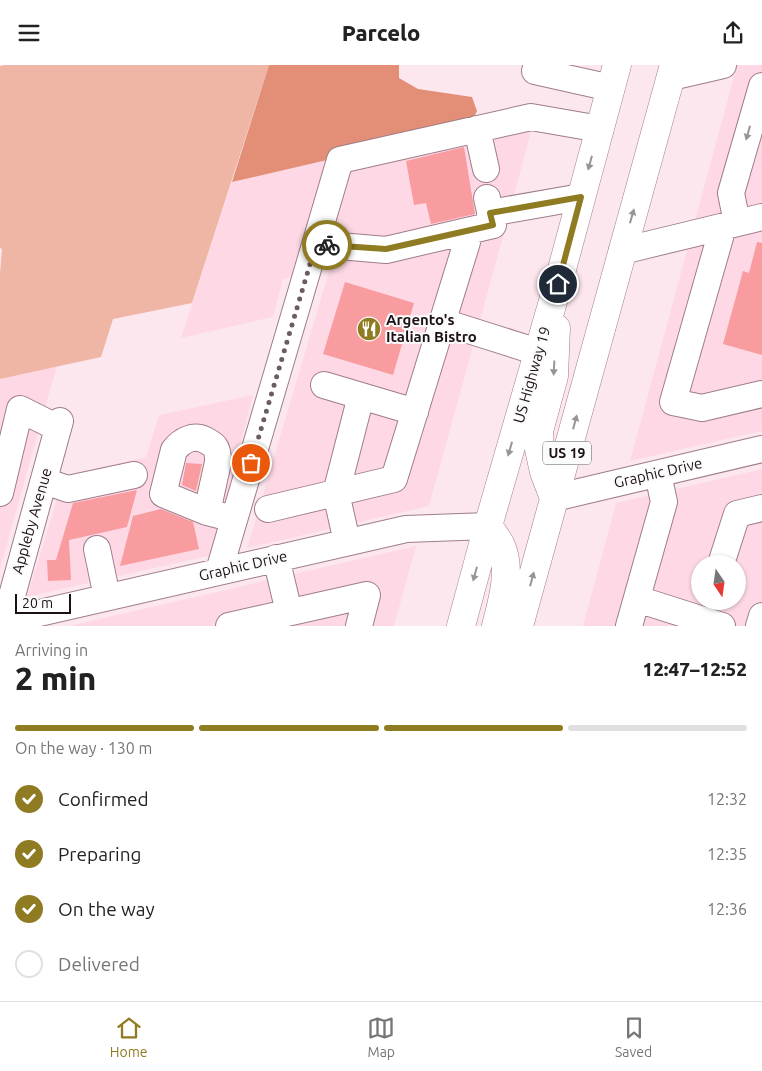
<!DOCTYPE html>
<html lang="en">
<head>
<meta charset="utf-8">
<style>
	:root { --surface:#fff; --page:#f6f6f6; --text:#222; --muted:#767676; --line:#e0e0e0; --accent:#8f7b21 }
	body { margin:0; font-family:Ubuntu,sans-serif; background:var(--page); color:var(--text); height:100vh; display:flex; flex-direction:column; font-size:19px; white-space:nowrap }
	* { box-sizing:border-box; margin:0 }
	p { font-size:16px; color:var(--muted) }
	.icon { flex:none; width:28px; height:28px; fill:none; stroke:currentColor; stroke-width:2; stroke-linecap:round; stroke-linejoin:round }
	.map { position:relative; height:561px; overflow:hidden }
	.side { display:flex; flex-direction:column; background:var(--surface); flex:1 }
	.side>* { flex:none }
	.needle { width:32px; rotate:167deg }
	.tools { position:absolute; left:691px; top:490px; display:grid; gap:10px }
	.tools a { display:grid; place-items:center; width:55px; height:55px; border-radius:50%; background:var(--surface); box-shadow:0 1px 4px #0004; font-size:25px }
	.scale { position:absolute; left:15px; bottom:12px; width:56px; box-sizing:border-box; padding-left:5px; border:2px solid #1d1115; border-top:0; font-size:14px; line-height:18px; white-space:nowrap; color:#1d1115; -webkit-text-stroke:4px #fbfbfb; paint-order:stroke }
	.pin { position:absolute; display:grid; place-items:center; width:42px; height:42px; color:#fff; margin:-21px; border:2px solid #fff; border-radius:50%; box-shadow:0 1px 5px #0007 }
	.courier { position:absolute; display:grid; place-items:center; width:50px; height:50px; margin:-25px; border:4px solid #8f7b21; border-radius:50%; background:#fff; color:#222; box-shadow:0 1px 6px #0007 }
	.overview em { font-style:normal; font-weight:800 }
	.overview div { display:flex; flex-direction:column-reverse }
	.overview { display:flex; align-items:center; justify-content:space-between; height:85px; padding:0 15px }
	h1 { font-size:32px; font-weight:800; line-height:38px }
	.bar { display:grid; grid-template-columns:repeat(4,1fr); gap:8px 5px; align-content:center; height:60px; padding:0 15px }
	.bar i { height:6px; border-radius:4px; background:var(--line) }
	.bar .selected { background:var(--accent) }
	.bar p { grid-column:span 4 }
	ol { padding:0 15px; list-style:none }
	li { display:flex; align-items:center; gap:15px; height:55px }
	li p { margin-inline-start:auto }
	li .icon { padding:5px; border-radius:50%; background:var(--accent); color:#fff; stroke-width:4 }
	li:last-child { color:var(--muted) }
	li i { width:28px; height:28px; border:2px solid var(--line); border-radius:50% }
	header { display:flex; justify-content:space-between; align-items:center; height:65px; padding:0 15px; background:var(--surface); font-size:22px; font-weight:800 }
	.dock { display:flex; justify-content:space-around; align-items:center; height:70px; border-top:1px solid var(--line); background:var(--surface); font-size:14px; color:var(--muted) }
	.dock a { display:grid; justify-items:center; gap:2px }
	.dock .selected { color:var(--accent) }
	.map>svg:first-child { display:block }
</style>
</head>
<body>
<header><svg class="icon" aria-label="menu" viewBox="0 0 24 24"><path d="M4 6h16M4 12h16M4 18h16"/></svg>Parcelo<svg class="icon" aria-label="share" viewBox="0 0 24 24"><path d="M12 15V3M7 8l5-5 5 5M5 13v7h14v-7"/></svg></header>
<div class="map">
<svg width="762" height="561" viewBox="0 0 762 561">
	<rect width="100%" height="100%" fill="#fde7ee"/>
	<path fill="#fed9e5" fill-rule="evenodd" d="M737,0H762V366L630,396Z
		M536,47L506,161L429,441L247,483L330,203L283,214L273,252L181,273L232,117Z
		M57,301L45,343L0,504V314Z
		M253,330L212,490L27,532L64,411L146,392L159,350Z
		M762,404V561H583L616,438ZM700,499H738V536H700Z
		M416,481L394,561H69Z"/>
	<path fill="#efb5a5" d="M5,0H269L192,238L113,254L101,292L0,314V209L2,185L0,182V1Z"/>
	<path fill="#e38e76" d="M269,0H399V13L418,24L472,32L477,46L472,57L465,63L232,117Z"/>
	<path fill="#f89ca0" d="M464,82L475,149L431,159L426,138L414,140L406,96Z
		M757,177L762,178V290L723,279L743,206L749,208Z
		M345,217L414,238L393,310L323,289Z
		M186,398L202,399L196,426L182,420Z
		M137,425L127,462L69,475L71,515L48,516L47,495H56L73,438Z
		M161,444L193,457L199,484L120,501L133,451Z"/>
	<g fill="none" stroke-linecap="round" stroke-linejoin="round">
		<g stroke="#9e7d87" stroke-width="28">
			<path id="minor" d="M535,6L611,23
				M671,12L723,0
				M477,64L486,104
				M490,148L581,132
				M737,158L731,128L762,21
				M723,162L673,337L702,343L762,329
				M316,179L386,185L493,160L487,133
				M622,186L762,152
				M443,257L538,287
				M324,320L415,347
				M44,416L68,424L134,410
				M0,428L20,344L58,363
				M554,433L762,384
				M268,444L394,414L467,177
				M207,447L218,397C218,392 218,386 215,382C213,379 209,377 205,375C194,369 182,375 174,385L163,429L207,447L234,454
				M347,477L336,428L361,331
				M97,484L107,532
				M276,493L289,547
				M721,499L737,449L762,443
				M219,506L340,95L531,52L600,64
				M637,534L722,561
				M5,556L60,356
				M0,557L406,464L488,461
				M229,561L367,530L359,561
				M629,561L664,437L658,409
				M759,561L762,551"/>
		</g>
		<g stroke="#9e7d87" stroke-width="29">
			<path id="highway" d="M554,433L544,407L539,384V366L554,311L556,263
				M488,461C492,467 498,474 501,481C512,504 502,538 496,561
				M461,561L488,461L558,219L617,0
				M519,561L674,0"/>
		</g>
		<use href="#minor" stroke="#fff" stroke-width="26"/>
		<use href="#highway" stroke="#fff" stroke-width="28"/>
	</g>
	<defs><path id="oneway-solid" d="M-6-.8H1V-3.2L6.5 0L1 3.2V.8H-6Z" transform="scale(1.25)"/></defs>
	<g fill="#999496">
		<use href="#oneway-solid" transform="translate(748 68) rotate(106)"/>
		<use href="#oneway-solid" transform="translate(590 98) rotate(105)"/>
		<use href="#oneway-solid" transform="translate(632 151) rotate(-74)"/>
		<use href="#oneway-solid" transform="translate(554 303) rotate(93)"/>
		<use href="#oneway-solid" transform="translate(575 357) rotate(-75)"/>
		<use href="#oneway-solid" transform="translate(510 384) rotate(106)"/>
		<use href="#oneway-solid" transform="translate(475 509) rotate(105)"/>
		<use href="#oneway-solid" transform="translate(532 514) rotate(-75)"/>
	</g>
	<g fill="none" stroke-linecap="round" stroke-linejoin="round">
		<path stroke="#6b5c61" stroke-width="5" stroke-dasharray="0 9" d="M251,398L316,179L327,180"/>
		<path stroke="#8f7b21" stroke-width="6" d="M327,180L386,184L493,160L490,148L581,132L558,219"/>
	</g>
	<defs>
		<g id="restaurant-disc" transform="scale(1.25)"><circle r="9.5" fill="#8f7b21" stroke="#fbfbfb"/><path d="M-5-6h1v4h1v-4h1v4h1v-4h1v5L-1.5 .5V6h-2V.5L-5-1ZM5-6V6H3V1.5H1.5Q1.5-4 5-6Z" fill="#fff"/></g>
	</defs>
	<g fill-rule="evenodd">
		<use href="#restaurant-disc" x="369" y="264"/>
	</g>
	<g text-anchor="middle" stroke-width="4" stroke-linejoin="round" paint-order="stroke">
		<rect fill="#fbfbfb" stroke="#60575a" stroke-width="1" x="543" y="376.5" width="48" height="23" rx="4"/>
		<g font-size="14" font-weight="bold" fill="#1d1115">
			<text x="567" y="393">US 19</text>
		</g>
		<g font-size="15" font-weight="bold" fill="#1d1115" stroke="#fbfbfb" text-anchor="start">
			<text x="386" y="260">Argento's<tspan x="386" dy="17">Italian Bistro</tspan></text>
		</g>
		<g font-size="15" fill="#1d1115" stroke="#fbfbfb">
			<text transform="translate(532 310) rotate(-74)" y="5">US Highway 19</text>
			<text transform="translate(658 408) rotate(-13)" y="5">Graphic Drive</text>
			<text transform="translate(32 456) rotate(-74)" y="5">Appleby Avenue</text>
			<text transform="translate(243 501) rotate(-13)" y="5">Graphic Drive</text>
		</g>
	</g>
</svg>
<div class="tools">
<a><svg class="needle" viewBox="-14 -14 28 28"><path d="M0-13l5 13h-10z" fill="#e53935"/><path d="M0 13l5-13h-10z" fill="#767676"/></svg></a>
</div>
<div class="scale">20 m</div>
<div class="pin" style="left:251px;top:398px;background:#ea580c"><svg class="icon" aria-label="bag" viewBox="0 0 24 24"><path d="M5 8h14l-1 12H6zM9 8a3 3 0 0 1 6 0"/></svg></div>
<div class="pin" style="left:558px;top:219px;background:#1f2937"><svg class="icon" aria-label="home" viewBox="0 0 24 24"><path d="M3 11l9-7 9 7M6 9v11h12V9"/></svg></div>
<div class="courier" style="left:327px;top:180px"><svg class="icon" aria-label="bike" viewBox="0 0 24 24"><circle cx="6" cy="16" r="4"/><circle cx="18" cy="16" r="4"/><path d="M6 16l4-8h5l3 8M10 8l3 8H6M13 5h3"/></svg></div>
</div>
<section class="side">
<div class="overview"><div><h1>2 min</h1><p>Arriving in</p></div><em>12:47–12:52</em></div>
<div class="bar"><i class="selected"></i><i class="selected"></i><i class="selected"></i><i></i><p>On the way · 130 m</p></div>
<ol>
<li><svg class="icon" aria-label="check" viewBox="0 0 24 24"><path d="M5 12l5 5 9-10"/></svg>Confirmed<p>12:32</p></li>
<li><svg class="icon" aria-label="check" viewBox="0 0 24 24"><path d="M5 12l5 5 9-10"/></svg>Preparing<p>12:35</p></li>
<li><svg class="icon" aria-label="check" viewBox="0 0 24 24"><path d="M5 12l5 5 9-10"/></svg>On the way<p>12:36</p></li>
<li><i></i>Delivered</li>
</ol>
</section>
<nav class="dock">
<a class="selected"><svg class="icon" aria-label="home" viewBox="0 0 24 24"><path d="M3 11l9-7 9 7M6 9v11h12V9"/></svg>Home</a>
<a><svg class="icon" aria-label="map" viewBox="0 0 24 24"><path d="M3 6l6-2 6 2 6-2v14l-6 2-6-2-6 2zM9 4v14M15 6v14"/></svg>Map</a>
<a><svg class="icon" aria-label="saved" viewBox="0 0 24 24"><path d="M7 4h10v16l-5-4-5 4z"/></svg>Saved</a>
</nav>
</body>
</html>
